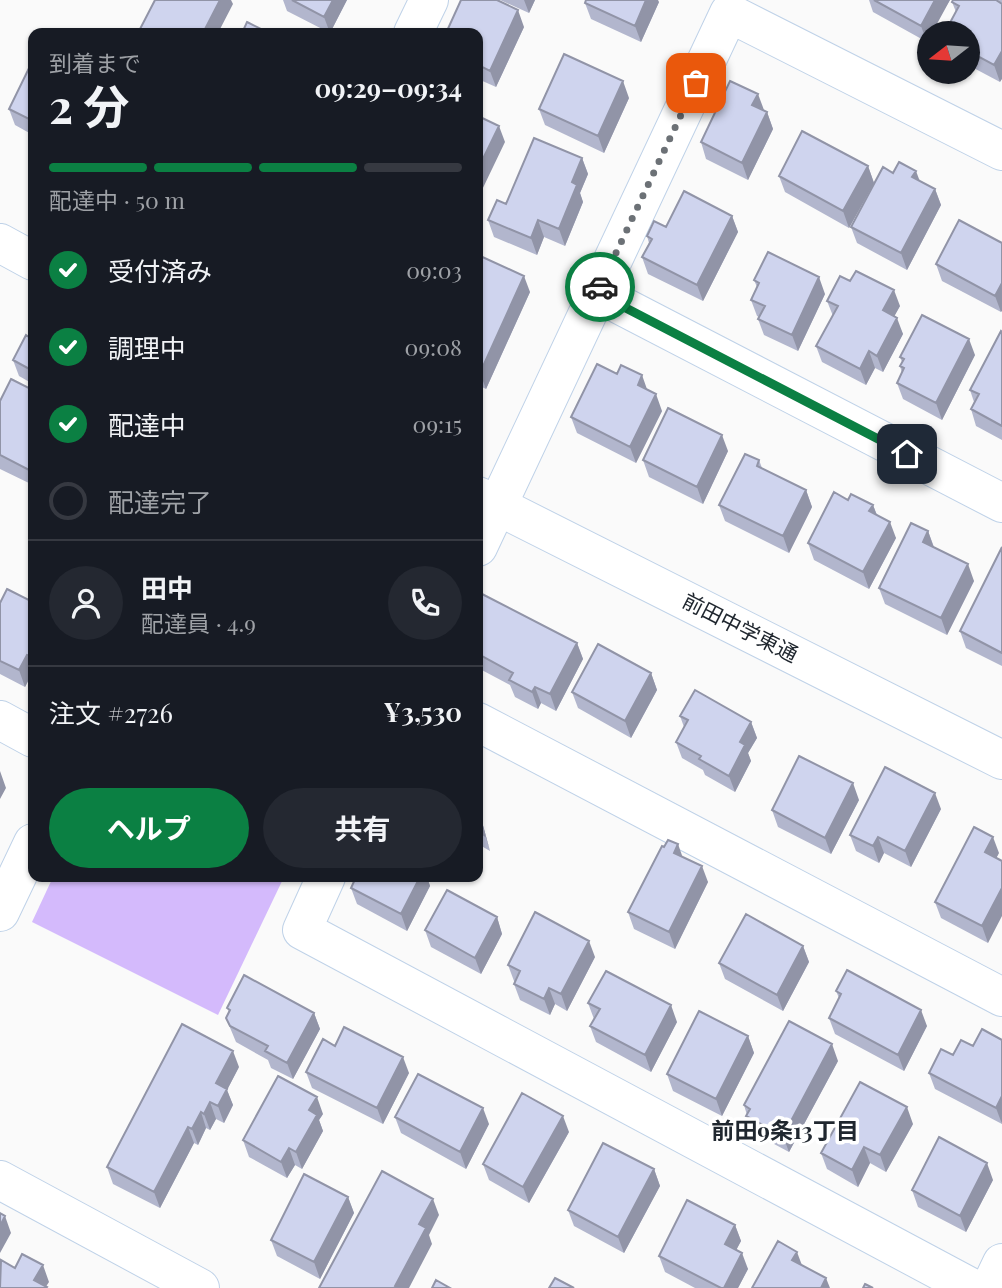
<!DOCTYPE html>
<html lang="ja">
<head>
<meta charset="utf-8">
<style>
	:root { --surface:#171b24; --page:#242831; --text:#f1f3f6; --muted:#9ea1a6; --line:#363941; --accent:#0b8043 }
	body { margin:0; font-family:"Playfair Display","Noto Sans JP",serif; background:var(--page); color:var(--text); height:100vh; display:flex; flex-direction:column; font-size:26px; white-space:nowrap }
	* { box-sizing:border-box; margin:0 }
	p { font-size:23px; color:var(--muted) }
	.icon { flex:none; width:38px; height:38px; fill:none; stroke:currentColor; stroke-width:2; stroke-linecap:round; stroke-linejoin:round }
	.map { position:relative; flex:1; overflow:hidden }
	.drawer { position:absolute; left:28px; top:28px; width:455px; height:854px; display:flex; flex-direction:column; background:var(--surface); border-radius:14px; box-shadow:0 2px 5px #0004 }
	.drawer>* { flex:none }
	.needle { width:46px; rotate:253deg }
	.controls { position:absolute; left:917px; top:21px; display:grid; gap:14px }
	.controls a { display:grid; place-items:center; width:63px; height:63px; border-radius:50%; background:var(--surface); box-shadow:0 2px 5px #0004; font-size:35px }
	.pin { position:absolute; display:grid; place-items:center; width:60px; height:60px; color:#fff; margin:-30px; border-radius:14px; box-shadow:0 4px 10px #0006 }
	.courier { position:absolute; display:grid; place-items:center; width:70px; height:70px; margin:-35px; border:5px solid #0b8043; border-radius:50%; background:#fff; color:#222; box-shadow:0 2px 9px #0007 }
	.headline em { font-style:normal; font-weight:700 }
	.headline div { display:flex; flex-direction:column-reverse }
	.headline { display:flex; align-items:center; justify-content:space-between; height:119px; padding:0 21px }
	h1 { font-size:46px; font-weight:700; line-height:52px }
	.bar { display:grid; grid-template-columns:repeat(4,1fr); gap:10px 7px; align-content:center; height:84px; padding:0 21px }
	.bar i { height:9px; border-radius:5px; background:var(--line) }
	.bar .active { background:var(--accent) }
	.bar p { grid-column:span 4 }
	.line { display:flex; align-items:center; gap:18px; padding:0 21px; border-top:2px solid var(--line) }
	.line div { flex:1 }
	.round { display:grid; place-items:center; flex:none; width:74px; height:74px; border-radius:37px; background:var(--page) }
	ol { padding:0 21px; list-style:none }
	li { display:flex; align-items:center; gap:21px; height:77px }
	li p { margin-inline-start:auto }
	li .icon { padding:7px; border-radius:50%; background:var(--accent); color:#fff; stroke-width:4 }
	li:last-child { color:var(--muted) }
	li i { width:38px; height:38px; border:4px solid var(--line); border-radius:50% }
	.primary-button { display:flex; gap:14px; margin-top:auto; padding:14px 21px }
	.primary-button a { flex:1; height:80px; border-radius:42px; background:var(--accent); color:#fff; font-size:28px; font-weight:700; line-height:80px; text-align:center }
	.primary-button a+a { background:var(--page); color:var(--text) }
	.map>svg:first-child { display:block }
</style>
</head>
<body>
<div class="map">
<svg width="1002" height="1288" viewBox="0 0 1002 1288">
	<rect width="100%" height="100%" fill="#fafafa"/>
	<path fill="#d4bafc" d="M53,877H284L218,1015L32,922Z"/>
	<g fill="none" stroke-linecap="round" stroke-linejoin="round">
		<g stroke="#bfd2e8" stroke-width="40">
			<path id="minor" d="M413,33L429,0
				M597,293L1002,503
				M478,547L729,13L1002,151
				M0,720L33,738
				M478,722L1002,997
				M326,877L302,930L972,1288
				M0,912L33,843
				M0,1180L200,1288
				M990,1288L1002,1263"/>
		</g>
		<g stroke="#bfd2e8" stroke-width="40">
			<path id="tertiary" d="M0,243L33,261
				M478,496L1002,760"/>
		</g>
		<use href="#minor" stroke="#fff" stroke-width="38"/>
		<use href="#tertiary" stroke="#fff" stroke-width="38"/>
	</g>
	<path fill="#b2b6cd" d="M283,0H347L330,33L287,11Z
		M500,0H535L529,13Z
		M869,0H950L929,33V38L927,42L873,12Z
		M1002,0L1000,82L968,65V33L945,32L956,12L952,2Z
		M659,2L641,42L591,19L585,3Z
		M524,27L496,87L478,79V33Z
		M33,60V135L15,125L9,109Z
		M629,98L604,153L545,125L539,109Z
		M763,110L767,112L773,129L748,180L706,159L701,142Z
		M582,158L588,174L580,193L583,202L565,246L544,237L537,255L494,237L488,220L506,204Z
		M868,166L874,183L849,228L785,192L779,176Z
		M893,173L919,181L935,189L941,205L907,270L857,243L851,227Z
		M732,216L738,232L703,301L648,274L642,257L649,243L647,236L666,227Z
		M1002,243L1001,312L942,281L936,264Z
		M478,255L530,292L486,389L478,385Z
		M754,280L825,294L798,351L764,335L758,319L759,317L757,316L751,300L757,287Z
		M827,301L900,306L894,316L903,334L883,372L875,368L866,385L822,362L816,346L833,316Z
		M1002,332V440L976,426L971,409L974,402L970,390Z
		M33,340V384L19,376L13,360Z
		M975,355L942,420L903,399L897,383L902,373L900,366L902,362L900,357Z
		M33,390V485L0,469V401Z
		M662,411L636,463L577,433L571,417Z
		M728,451L703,504L649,477L643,460Z
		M759,460L762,468L806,490L812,507L789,553L725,521L719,505Z
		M848,500L873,505L877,515L896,538L869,589L814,560L808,543Z
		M928,531L934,547L974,581L947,635L885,604L879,588Z
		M1002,547V666L966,648L960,631Z
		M33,602V672L25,687L0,674V603Z
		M478,603L577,643L583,659L556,711L541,703L538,709L515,697L510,685L478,668Z
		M651,673L657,690L631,738L578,708L572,692Z
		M680,716L751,722L757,738L748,753L751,761L735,792L705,775L703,770L682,758L676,742L684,727Z
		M859,800L831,854L778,827L772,810Z
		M478,807L490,851L478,844Z
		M941,809L911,867L884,853L879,863L856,851L850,835Z
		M999,853L996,858L988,943L941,918L935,902Z
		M682,857L708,882L675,949L634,929L628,912Z
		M356,877H427L430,886L407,931L357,904L351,888Z
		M497,917L502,934L481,974L431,947L425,930Z
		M803,946L809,962L783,1011L725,979L719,963Z
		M595,957L567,1011L555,1004L550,1015L520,1000L514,984L515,982L514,981L508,965Z
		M836,991L927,1026L904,1071L835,1034L829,1018L839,998Z
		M588,1003L677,1022L651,1072L596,1042L590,1026L594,1019Z
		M227,1008L314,1013L320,1029L293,1079L271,1068L268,1060L236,1042L226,1018L229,1012Z
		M982,1029L1002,1124L935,1089L929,1073L953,1055L973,1046Z
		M748,1036L754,1053L722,1116L673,1091L667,1074Z
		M335,1046L409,1073L383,1124L312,1088L306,1072Z
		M838,1061L789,1152L752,1132L744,1105Z
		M239,1067L227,1090L233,1105L224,1123L216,1119L210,1130L206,1128L198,1145L194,1143L160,1208L113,1184L107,1167Z
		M323,1114L319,1120L323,1131L302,1169L295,1165L287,1178L249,1157L243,1140Z
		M395,1117L489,1124L466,1169L401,1133Z
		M913,1124L886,1172L870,1163L858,1187L827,1169L821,1153Z
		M569,1132L529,1203L489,1180L483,1164Z
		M654,1169L660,1186L624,1253L574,1226L568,1210Z
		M993,1180L966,1232L918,1207L912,1190Z
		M348,1197L354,1213L320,1279L277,1256L271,1240Z
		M735,1225L741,1241L736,1250L748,1269L738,1288H695L665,1272L659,1256Z"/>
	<path fill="#9194a7" d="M220,0H231L233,4L218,33H203Z
		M333,0H347L330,33L324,17Z
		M524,0H535L529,13Z
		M646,0H658L659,2L641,42L635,26Z
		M935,0H950L932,33H929V38L927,42L921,26Z
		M518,10L524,27L496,87L490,71Z
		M1002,51V79L1000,82L994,65Z
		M623,81L629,98L604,153L598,136Z
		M758,94L764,110L752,105Z
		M767,112L773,129L748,180L742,163Z
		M499,126L505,142L481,192L478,184V169Z
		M582,158L588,174L580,193L583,202L565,246L559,229L572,182Z
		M868,166L874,183L849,228L843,211Z
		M916,171L922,187L912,177Z
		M935,189L941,205L907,270L901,253Z
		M732,216L738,232L703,301L697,285Z
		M538,220L544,237L537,255L531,238Z
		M524,276L530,292L486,389L480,373Z
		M819,277L825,294L798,351L792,335Z
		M1002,283V311L1001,312L995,296Z
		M894,290L900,306L889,326L883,310Z
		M897,318L903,334L883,372L877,356Z
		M969,339L975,355L942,420L936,403Z
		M869,351L875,368L866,385L860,369Z
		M642,375L648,392L638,385Z
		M656,394L662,411L636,463L630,447Z
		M722,435L728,451L703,504L697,487Z
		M806,490L812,507L789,553L783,536Z
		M873,505L879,521L869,511Z
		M890,522L896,538L869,589L863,572Z
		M928,531L934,548L923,542Z
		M968,564L974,581L947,635L941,618Z
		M577,643L583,659L556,711L550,694Z
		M27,655L33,671L25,687L19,670Z
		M651,673L657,690L631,738L625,721Z
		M535,687L541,703L538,709L532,692Z
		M751,722L757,738L748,753L751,761L735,792L729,776L740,742Z
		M0,771L6,788L0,799Z
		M853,783L859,800L831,854L825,838Z
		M935,793L941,809L911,867L905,851Z
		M478,807L490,851L478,812Z
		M878,837L884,853L879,863L873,846Z
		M993,837L999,853L991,868L985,852Z
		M678,844L684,861L674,853Z
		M702,866L708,882L675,949L669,932Z
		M420,877H427L430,886L407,931L401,914Z
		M1002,888V916L988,943L982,926Z
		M497,917L502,934L481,974L475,958Z
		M589,941L595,957L567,1011L561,994Z
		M803,946L809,962L783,1011L777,995Z
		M549,988L555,1004L550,1015L544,999Z
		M671,1005L677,1022L651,1072L645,1055Z
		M921,1010L927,1026L904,1071L898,1055Z
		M314,1013L320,1029L293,1079L287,1063Z
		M748,1036L754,1053L722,1116L716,1099Z
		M832,1044L838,1061L789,1152L783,1136Z
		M233,1051L239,1067L227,1090L233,1105L224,1123L218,1106L216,1083Z
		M403,1057L409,1073L383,1124L377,1108Z
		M1002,1096V1124L996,1108Z
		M317,1097L323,1114L319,1120L323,1131L302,1169L296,1152L309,1110Z
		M210,1102L216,1119L210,1130L204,1114Z
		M907,1107L913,1124L886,1172L880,1155Z
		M483,1108L489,1124L466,1169L460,1152Z
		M201,1112L206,1128L198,1145L192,1129Z
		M563,1116L569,1132L529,1203L523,1187Z
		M188,1127L194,1143L160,1208L154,1192Z
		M864,1147L870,1163L858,1187L852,1170Z
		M289,1148L295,1165L287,1178L281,1162Z
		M987,1163L993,1180L966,1232L960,1216Z
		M654,1169L660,1186L624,1253L618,1237Z
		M348,1197L354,1213L320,1279L314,1262Z
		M433,1199L439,1215L429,1235L432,1244L409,1288H395V1286L419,1224Z
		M5,1216L11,1233L0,1253V1226Z
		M735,1225L741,1241L731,1260L725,1244Z
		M797,1252L803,1268L792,1260Z
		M742,1253L748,1269L738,1288H724Z
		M43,1265L49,1282L45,1288L34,1280Z
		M826,1278L830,1288H821Z"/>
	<path fill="#cfd4ee" stroke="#9194a7" stroke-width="2" d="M155,0H220L203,33H148L140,29Z
		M292,0H333L324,17Z
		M461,0H497L518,10L490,71L478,65V33H446Z
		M586,0H646L635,26L585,3Z
		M874,0H935L921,26Z
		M953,0H996L1002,4V51L994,65L968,51V33L945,32L959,6L952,2Z
		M247,22L269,33H242Z
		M564,54L623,81L598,136L539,109Z
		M33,60V121L9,109Z
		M730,81L758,94L752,105L767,112L742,163L701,142Z
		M478,116L499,126L478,169Z
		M802,131L868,166L843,211L779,176Z
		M534,138L582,158L572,182L577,185L559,229L538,220L531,238L488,220L497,200L506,204Z
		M899,162L916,171L912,177L935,189L901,253L851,227L883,167L893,173Z
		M684,191L732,216L697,285L642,257L652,239L647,236L654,221L666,227Z
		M959,220L1002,243V283L995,296L936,264Z
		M768,252L819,277L792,335L758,319L765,306L751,300L759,283L754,280Z
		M478,255L524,276L480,373L478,371Z
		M856,271L894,290L883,310L897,318L877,356L869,351L860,369L816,346L838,306L827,301L840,276L850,281Z
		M922,315L969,339L936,403L897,383L904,368L900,366L904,359L900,357Z
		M1001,331L1002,332V426L971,409L979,394L970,390Z
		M26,335L33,340V371L13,360Z
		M597,364L617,374L621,365L642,375L638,385L656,394L630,447L571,417Z
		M11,379L33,390V472L0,455V401Z
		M668,408L722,435L697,487L643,460Z
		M745,454L759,460L757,466L806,490L783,536L719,505Z
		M834,492L848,500L851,494L873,505L869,511L890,522L863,572L808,543Z
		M911,523L928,531L923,542L968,564L941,618L879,588Z
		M1002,547V653L960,631Z
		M7,589L33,602V656L32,657L27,655L19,670L0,661V603Z
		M482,594L577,643L550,694L535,687L532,692L509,680L513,673L478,654V603Z
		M598,644L651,673L625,721L572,692Z
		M695,690L751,722L740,742L745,745L729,776L699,759L701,756L676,742L688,720L680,716Z
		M799,756L853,783L825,838L772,810Z
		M885,767L935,793L905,851L878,837L873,846L850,835Z
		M478,812L484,835L478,831Z
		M974,827L993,837L985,852L1002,861V888L982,926L935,902Z
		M668,840L678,844L674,853L702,866L669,932L628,912L662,846L664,847Z
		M356,877H420L401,914L351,888Z
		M447,890L497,917L475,958L425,930Z
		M535,912L589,941L561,994L549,988L544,999L514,984L520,971L508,965Z
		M746,914L803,946L777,995L719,963Z
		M847,970L921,1010L898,1055L829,1018L841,994L836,991Z
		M606,971L671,1005L645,1055L590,1026L600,1009L588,1003Z
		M244,975L314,1013L287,1063L265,1051L268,1046L230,1026L226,1018L230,1010L227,1008Z
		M699,1011L748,1036L716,1099L667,1074Z
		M789,1021L832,1044L783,1136L746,1116L750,1109L744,1105Z
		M182,1024L233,1051L216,1083L227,1089L218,1106L210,1102L204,1114L201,1112L192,1129L188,1127L154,1192L107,1167Z
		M344,1027L403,1057L377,1108L306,1072L323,1039L335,1046Z
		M982,1029L1002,1040V1096L996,1108L929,1073L941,1049L953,1055L961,1040L973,1046Z
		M418,1074L483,1108L460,1152L395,1117Z
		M278,1076L317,1097L309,1110L317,1115L296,1152L289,1148L281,1162L243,1140Z
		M860,1082L907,1107L880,1155L864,1147L852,1170L821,1153Z
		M522,1093L563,1116L523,1187L483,1164Z
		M939,1137L987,1163L960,1216L912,1190Z
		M603,1143L654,1169L618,1237L568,1210Z
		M382,1171L433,1199L419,1224L426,1228L395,1286L399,1288H319Z
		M304,1174L348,1197L314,1262L271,1240Z
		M687,1200L735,1225L725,1244L742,1253L724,1288H721L659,1256Z
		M0,1213L5,1216L0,1226Z
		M778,1241L797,1252L792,1260L826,1278L821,1288H752Z
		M22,1254L43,1265L34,1280L47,1287L46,1288H0L1,1260L15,1268Z
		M555,1278L574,1288H549Z
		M436,1280L450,1288H432Z
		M865,1284L873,1288H863Z"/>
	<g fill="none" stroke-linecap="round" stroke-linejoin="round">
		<path stroke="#6c7176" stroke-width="7" stroke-dasharray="0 12.6" d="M600,287L696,83"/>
		<path stroke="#0b8043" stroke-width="9" d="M600,287L597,293L907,454"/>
	</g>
	<g text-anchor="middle" stroke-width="7" stroke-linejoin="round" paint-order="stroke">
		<g font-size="21" fill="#20272f" stroke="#fff">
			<text transform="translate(740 628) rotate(27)" y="7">前田中学東通</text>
		</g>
		<g font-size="23" font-weight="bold" fill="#20272f" stroke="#fff">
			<text x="785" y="1139">前田9条13丁目</text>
		</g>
	</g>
</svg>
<div class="controls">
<a><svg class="needle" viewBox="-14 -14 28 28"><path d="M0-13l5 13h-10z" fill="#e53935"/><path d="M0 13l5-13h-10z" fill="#9ea1a6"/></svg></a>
</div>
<div class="pin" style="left:696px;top:83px;background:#ea580c"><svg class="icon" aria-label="bag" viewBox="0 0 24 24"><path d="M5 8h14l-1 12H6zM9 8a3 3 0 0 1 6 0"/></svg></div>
<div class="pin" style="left:907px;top:454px;background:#1f2937"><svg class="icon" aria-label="home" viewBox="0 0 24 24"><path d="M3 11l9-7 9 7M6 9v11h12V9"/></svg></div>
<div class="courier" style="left:600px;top:287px"><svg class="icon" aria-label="car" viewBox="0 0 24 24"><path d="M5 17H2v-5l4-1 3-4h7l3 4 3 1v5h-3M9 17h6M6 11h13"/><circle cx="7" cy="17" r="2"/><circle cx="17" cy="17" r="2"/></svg></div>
<section class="drawer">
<div class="headline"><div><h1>2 分</h1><p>到着まで</p></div><em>09:29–09:34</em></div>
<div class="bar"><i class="active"></i><i class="active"></i><i class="active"></i><i></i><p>配達中 · 50 m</p></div>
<ol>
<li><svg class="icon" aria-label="check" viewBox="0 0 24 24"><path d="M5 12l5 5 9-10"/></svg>受付済み<p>09:03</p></li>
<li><svg class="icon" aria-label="check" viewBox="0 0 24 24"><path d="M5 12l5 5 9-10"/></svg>調理中<p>09:08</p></li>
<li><svg class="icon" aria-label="check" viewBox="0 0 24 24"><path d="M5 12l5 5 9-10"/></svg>配達中<p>09:15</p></li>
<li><i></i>配達完了</li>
</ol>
<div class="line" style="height:126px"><a class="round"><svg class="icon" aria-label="person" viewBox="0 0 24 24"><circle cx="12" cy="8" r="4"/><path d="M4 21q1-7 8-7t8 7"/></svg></a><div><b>田中</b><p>配達員 · 4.9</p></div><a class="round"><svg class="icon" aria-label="phone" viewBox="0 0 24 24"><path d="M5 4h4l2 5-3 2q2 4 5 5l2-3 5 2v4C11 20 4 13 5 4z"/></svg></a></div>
<div class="line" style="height:91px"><div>注文 #2726</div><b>¥3,530</b></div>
<div class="primary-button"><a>ヘルプ</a><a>共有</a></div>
</section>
</div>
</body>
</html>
